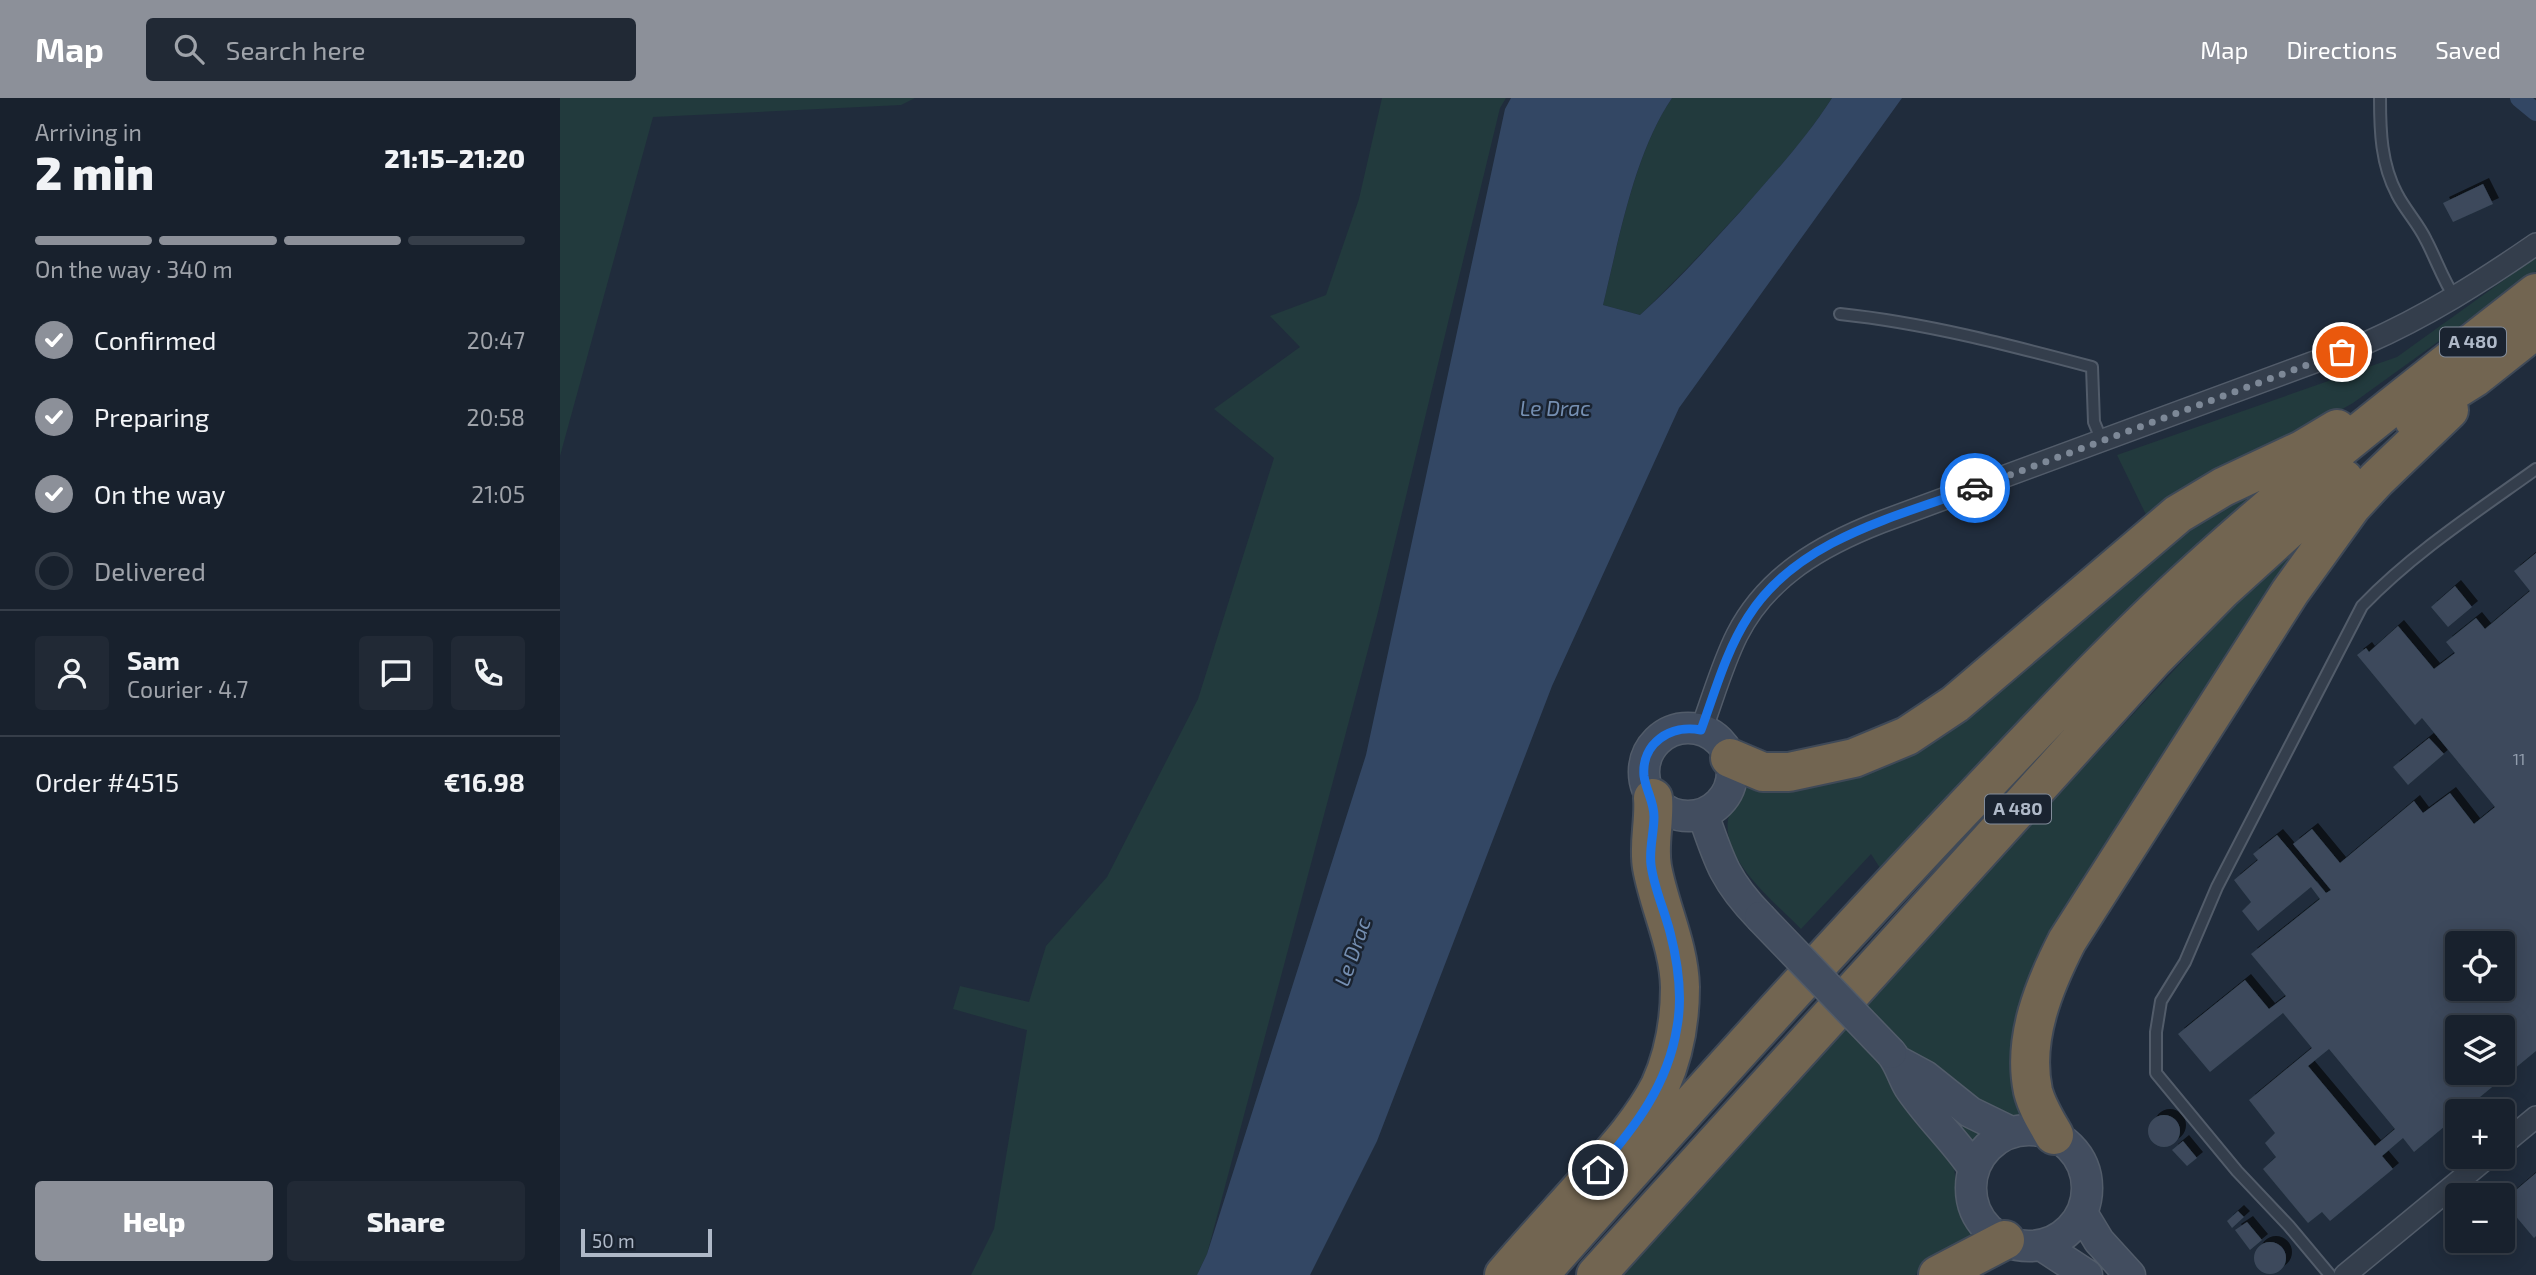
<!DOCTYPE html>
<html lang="en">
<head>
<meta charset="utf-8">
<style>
	:root { --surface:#18212d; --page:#212935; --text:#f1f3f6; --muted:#9fa3aa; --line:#363e49; --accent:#8c9099 }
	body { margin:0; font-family:"Exo 2",sans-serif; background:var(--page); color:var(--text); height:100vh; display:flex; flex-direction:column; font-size:26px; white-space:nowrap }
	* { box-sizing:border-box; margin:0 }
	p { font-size:23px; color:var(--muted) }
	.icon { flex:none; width:38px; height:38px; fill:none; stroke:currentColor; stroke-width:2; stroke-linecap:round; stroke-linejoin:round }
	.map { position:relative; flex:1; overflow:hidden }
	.panel { display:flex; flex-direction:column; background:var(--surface); width:560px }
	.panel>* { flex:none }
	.fabs { position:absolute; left:1885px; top:833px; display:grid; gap:14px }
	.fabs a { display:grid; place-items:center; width:70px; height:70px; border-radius:7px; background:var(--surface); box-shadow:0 4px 18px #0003,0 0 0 2px var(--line); font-size:35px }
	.scale { position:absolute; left:21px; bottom:18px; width:131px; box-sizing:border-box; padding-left:7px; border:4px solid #afb9c8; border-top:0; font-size:19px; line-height:24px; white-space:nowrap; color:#afb9c8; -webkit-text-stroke:5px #1a2330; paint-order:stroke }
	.pin { position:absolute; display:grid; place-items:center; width:60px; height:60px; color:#fff; margin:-30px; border:4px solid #fff; border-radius:50%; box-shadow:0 2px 7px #0007 }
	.courier { position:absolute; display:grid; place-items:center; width:70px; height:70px; margin:-35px; border:5px solid #1a73e8; border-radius:50%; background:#fff; color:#222; box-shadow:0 2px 9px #0007 }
	.overview em { font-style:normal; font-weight:800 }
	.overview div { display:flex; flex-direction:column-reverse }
	.overview { display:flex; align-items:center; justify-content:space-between; height:119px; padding:0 35px }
	h1 { font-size:46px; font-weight:800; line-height:52px }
	.bar { display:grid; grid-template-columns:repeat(4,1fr); gap:10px 7px; align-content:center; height:84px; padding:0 35px }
	.bar i { height:9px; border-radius:5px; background:var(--line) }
	.bar .current { background:var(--accent) }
	.bar p { grid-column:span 4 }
	.line { display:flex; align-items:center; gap:18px; padding:0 35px; border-top:2px solid var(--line) }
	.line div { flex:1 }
	.round { display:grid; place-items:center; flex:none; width:74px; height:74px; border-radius:7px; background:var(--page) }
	ol { padding:0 35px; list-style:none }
	li { display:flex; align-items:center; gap:21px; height:77px }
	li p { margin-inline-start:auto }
	li .icon { padding:7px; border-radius:50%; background:var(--accent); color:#fff; stroke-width:4 }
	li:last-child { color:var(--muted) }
	li i { width:38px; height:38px; border:4px solid var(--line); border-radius:50% }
	.action { display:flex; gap:14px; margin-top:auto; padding:14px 35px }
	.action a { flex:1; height:80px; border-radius:7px; background:var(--accent); color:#fff; font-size:28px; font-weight:800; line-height:80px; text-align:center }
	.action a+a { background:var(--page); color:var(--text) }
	header { display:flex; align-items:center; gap:42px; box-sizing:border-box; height:98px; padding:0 35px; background:var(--accent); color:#fff }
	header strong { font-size:33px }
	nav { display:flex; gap:38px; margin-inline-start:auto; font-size:24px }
	.search { width:490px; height:63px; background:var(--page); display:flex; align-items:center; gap:18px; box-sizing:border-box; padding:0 24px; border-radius:7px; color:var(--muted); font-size:26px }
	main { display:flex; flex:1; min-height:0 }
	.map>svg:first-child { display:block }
</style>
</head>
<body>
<header>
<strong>Map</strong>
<div class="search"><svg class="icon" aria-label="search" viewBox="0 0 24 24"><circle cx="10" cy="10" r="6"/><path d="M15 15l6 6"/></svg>Search here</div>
<nav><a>Map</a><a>Directions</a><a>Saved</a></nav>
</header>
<main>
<section class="panel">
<div class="overview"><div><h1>2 min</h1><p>Arriving in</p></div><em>21:15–21:20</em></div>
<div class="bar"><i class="current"></i><i class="current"></i><i class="current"></i><i></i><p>On the way · 340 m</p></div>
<ol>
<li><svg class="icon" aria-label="check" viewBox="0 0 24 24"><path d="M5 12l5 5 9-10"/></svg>Confirmed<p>20:47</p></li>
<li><svg class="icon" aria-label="check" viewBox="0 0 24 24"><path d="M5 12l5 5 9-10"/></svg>Preparing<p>20:58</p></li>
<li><svg class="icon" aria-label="check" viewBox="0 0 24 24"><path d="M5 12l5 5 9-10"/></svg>On the way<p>21:05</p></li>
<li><i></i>Delivered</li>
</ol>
<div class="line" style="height:126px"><a class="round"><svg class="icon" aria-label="person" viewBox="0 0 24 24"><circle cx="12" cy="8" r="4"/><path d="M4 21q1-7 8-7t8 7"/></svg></a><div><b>Sam</b><p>Courier · 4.7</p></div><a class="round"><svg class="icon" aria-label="chat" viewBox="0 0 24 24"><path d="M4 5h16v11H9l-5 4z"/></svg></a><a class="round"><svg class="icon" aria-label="phone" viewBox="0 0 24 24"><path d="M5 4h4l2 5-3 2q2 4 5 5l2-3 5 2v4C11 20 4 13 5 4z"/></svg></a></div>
<div class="line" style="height:91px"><div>Order #4515</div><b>€16.98</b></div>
<div class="action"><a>Help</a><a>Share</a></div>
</section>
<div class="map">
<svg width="1976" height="1177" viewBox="0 0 1976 1177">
	<defs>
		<filter id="shadow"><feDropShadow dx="6" dy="-6" stdDeviation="0" flood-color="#0009"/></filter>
	</defs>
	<rect width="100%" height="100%" fill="#202c3c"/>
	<path fill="#223a3d" d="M0,0H355L341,7L93,19L0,358Z
		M822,0H946L940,10L817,518L647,1156L637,1177H411L434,1131L467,932L393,911L400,888L469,904L486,848L547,779L638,601L714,360L654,311L740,249L710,218L766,197L799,101Z
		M1112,0H1272C1248,38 1218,71 1188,105C1153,143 1118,181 1080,217L1043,207C1059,142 1074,56 1112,0Z
		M1976,159V173L1793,305L1683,367L1590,425L1557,357L1837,259Z
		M1715,380L1658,428L1320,770L1311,756L1241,831C1215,804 1162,763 1168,722C1169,710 1180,699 1187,689L1258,676L1345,649L1638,410Z
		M1735,446L1748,455L1519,804L1462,1014L1394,1069L1399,1110L1420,1143L1374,1164L1355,1177H1055L1151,1070L1696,484Z"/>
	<path fill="#334764" d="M951,0H1112C1074,56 1059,141 1043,207L1080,217C1116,185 1148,149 1181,113C1213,76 1246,41 1272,0H1342L1119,310L992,588L817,1043L750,1177H637L647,1156L806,657L945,11Z"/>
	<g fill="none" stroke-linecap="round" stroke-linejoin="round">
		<path stroke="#334764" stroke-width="18" d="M1959,0L1976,14"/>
	</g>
	<path fill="#3c4a5b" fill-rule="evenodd" filter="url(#shadow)" d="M1923,86L1933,106L1893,124L1883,105Z
		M1976,455V953L1903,1013H1897V1018L1854,1054L1843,1040L1822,1058L1833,1071L1770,1123L1762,1114L1748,1125L1703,1071L1716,1059L1705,1045L1715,1035L1689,1002L1752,950L1723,915L1650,974L1618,936L1685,882L1709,911L1726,898L1691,856L1760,801L1751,789L1698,833L1682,813L1691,804L1674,782L1698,762L1693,756L1717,737L1766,795L1771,792L1733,746L1752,731L1780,765L1854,703L1863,715L1890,695L1914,726L1935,709L1862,620L1855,627L1797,557L1806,550L1809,554L1838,528L1874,571L1895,555L1886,544L1916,520L1925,531L1970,493L1954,473ZM1897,845H1942V891H1897ZM1897,929H1942V975H1897ZM1769,951L1835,1031L1815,1048L1748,968Z
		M1895,488L1912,509L1888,529L1871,509Z
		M1869,640L1884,656L1848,687L1833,669Z
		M1588 1033a16 16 0 1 1 32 0a16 16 0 1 1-32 0Z
		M1623,1043L1637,1060L1627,1068L1612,1052Z
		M1976,1075V1138L1974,1140L1943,1103Z
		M1678,1113L1684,1119L1672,1130L1667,1123Z
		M1687,1124L1702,1142L1690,1152L1675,1132Z
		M1694 1160a16 16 0 1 1 32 0a16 16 0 1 1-32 0Z"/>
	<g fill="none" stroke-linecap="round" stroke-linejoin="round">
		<g stroke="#525c6a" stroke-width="14">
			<path id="service" d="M1820,0C1820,33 1821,66 1837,96C1845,112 1858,125 1866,142C1876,161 1883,182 1895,200
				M1280,216C1366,225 1449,247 1532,269L1534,324L1542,343
				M1770,1177L1729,1128L1677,1073L1596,975V934L1601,903L1625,864L1657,789L1802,508C1853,455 1916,414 1976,371"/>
		</g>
		<g stroke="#525c6a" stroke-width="24">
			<path id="minor" d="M1141,632C1153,600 1162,567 1177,537C1207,478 1262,447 1321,424L1806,245C1867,218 1921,184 1976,146
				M1942,1047L1976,1019
				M1785,1177L1928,1059"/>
		</g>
		<g stroke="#525c6a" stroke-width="33">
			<path id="secondary" d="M1084 674a44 44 0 1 1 88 0a44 44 0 1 1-88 0Z
				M1143,716C1159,763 1165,783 1200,819
				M1331,955C1340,966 1342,977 1349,989C1368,1018 1395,1042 1414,1071
				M1339,964L1365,978L1410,1014L1451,1034
				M1411 1090a58 58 0 1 1 116 0a58 58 0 1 1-116 0Z
				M1522,1115L1539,1143L1570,1177
				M1481,1147L1527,1177"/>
		</g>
		<g stroke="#3f4957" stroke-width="42">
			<path id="motorway" d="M1854,322L1871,307L1914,280L1976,231
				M1170,660L1203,674H1229L1294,660L1347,638L1395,606L1618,416L1663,389L1742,352L1777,331
				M1494,1037C1486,1023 1477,1009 1473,993C1462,941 1484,888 1507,843L1730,494L1792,408L1817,381L1889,312
				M944,1177C973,1143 1003,1111 1033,1077C1058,1049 1083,1021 1100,988C1114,957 1120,922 1120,889C1119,847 1099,809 1092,769C1088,746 1095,723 1093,700
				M979,1177C1118,1020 1257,865 1401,713C1477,633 1552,551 1633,477C1742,377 1860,286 1976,195
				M1036,1177L1593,562L1662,492L1784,381
				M1378,1177L1445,1142"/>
		</g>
		<use href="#service" stroke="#343e4c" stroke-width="10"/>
		<use href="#minor" stroke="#343e4c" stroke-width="21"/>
		<use href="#secondary" stroke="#424d5f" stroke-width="30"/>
		<use href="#motorway" stroke="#726551" stroke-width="38"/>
		<g stroke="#525c6a" stroke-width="33" stroke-linecap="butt">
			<path id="secondary-bridge" d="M1200,819L1331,955"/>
		</g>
		<use href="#secondary-bridge" stroke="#424d5f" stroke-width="30"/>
	</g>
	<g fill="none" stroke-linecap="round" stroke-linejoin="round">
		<path stroke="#7d8897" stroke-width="7" stroke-dasharray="0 12.6" d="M1415,390L1782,254"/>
		<path stroke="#1a73e8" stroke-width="9" d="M1038,1072C1075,1029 1108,987 1117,929C1123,897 1118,865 1110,834C1104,811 1094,790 1091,767C1089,750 1094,735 1094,719C1094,703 1086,693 1084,678C1081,645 1111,626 1141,632C1155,594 1166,553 1188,519C1236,442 1335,419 1415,390"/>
	</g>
	<g text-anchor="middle" stroke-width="5" stroke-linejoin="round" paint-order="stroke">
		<g font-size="16" fill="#929dad">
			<text x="1959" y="667">11</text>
		</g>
		<g fill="#1a2330" stroke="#828c9a" stroke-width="2">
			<rect x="1880" y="229.5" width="66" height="29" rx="5"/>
			<rect x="1425" y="696.5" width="66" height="29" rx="5"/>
		</g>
		<g font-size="18" font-weight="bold" fill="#afb9c8">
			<text x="1913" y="250">A 480</text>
			<text x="1458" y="717">A 480</text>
		</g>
		<g font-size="21" font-style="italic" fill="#758fb2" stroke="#1a2330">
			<text x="995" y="318">Le Drac</text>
			<text transform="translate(793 854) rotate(-71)" y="7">Le Drac</text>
		</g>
	</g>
</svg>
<div class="fabs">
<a><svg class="icon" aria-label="locate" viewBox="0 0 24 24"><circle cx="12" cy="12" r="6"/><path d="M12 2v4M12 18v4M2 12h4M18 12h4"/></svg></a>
<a><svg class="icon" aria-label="layers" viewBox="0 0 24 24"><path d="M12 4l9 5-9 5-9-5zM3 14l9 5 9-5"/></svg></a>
<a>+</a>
<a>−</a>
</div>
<div class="scale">50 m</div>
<div class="pin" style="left:1782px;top:254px;background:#ea580c"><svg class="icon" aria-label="bag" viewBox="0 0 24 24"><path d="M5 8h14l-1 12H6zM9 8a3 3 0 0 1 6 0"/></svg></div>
<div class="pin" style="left:1038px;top:1072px;background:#1f2937"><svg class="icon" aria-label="home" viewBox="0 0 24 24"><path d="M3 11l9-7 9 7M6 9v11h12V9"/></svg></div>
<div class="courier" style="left:1415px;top:390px"><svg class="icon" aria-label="car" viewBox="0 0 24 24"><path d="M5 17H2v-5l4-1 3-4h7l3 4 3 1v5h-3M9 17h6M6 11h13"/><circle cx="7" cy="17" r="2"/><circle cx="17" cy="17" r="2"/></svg></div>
</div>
</main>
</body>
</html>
